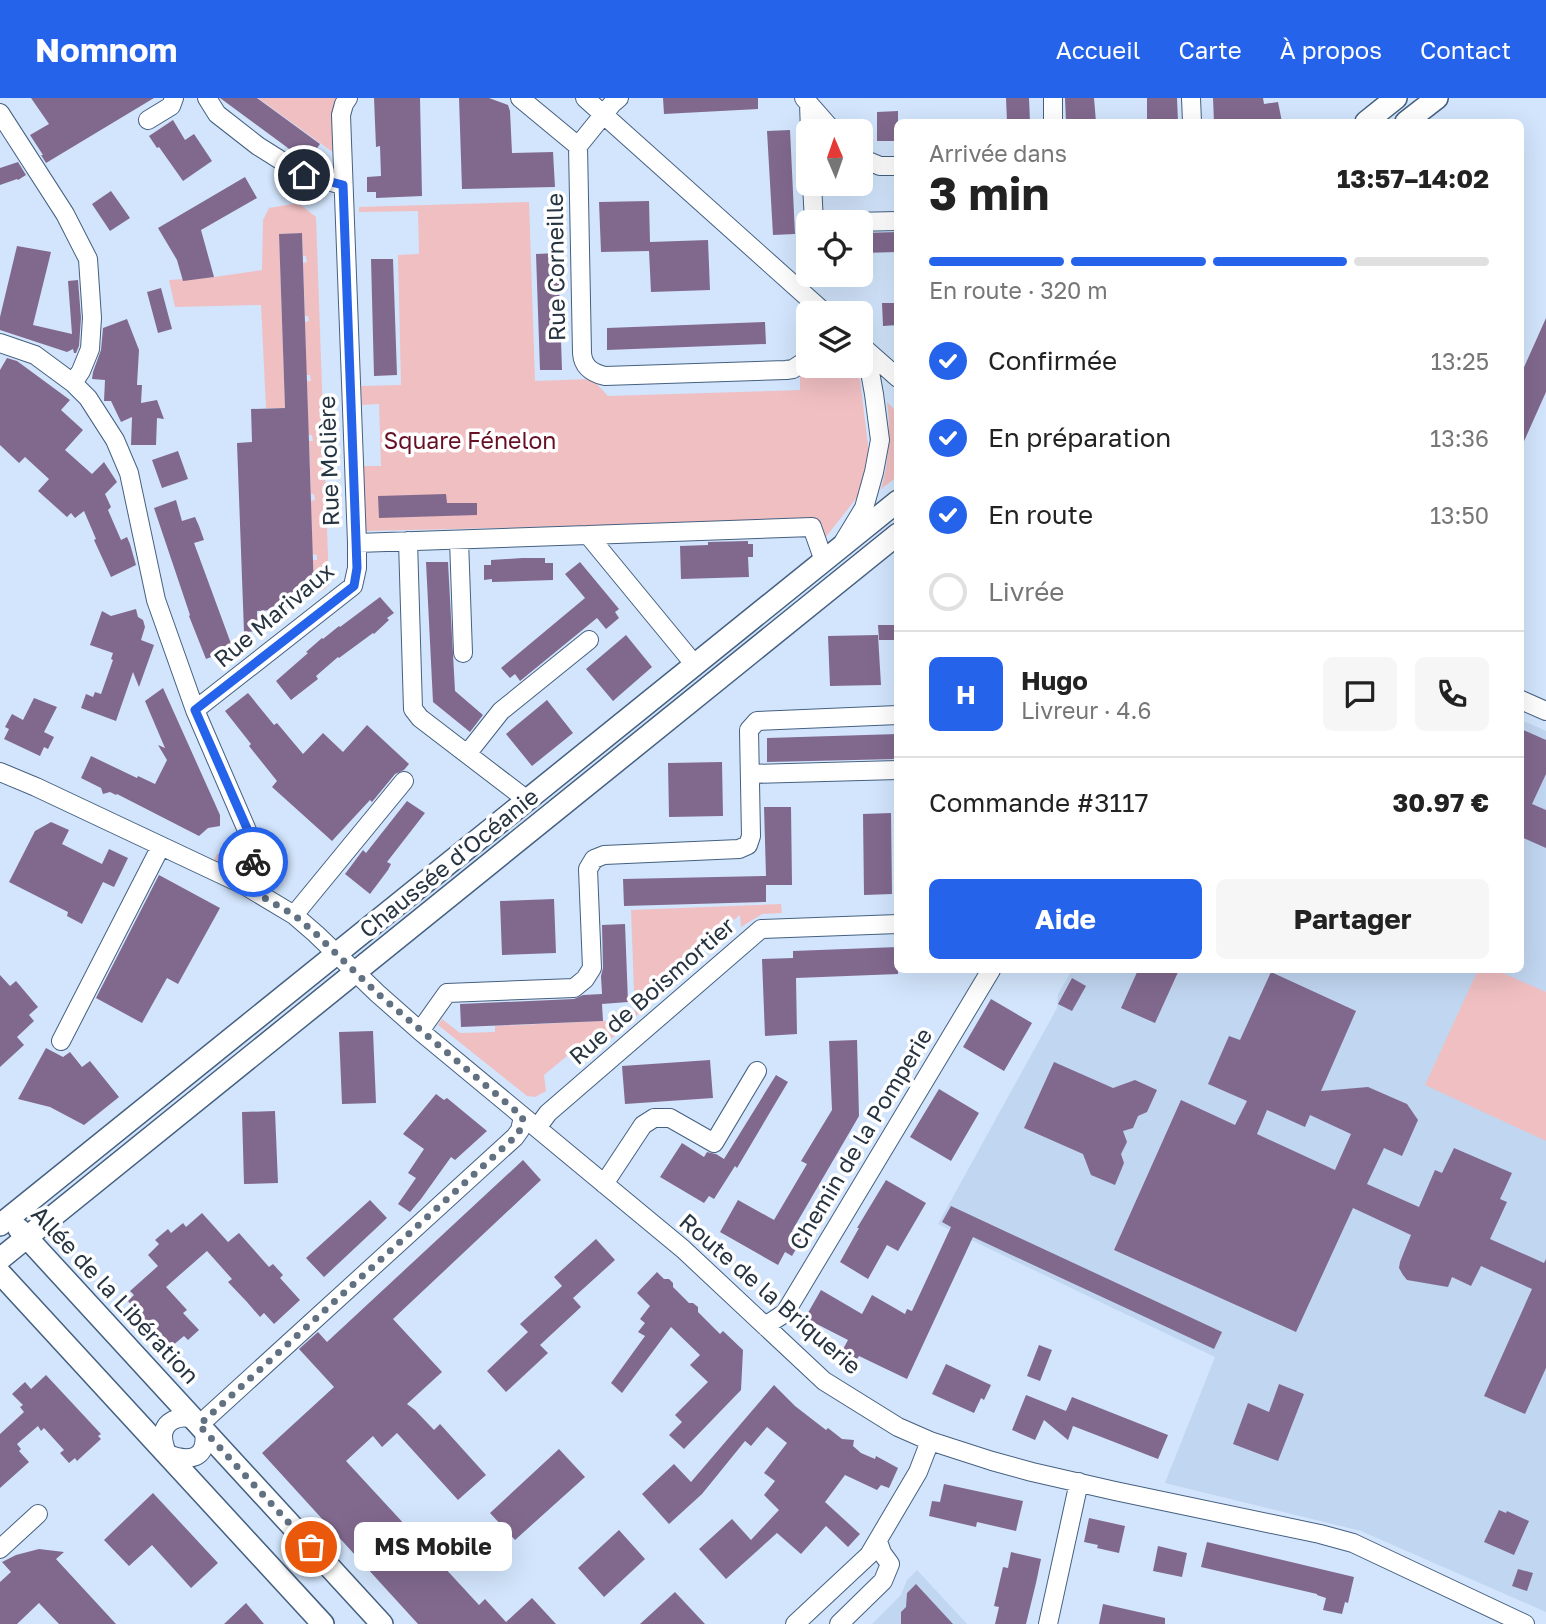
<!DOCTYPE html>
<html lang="fr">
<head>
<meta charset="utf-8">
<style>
	:root { --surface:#fff; --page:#f6f6f6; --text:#222; --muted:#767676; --line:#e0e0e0; --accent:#2563eb }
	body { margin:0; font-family:"Golos Text",sans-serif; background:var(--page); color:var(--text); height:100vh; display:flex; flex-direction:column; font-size:26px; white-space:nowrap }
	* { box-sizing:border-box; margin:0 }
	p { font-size:23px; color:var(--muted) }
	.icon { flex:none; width:38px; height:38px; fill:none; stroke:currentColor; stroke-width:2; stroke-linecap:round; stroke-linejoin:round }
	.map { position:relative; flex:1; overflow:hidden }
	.panel { position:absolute; left:894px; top:21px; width:630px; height:854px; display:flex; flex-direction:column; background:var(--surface); border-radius:10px; box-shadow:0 7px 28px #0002 }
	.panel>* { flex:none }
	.needle { width:46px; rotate:358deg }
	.fabs { position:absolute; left:796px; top:21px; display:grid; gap:14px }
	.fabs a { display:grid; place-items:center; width:77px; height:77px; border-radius:10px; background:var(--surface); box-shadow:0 7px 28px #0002; font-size:35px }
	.pin { position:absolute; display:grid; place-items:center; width:60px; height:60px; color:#fff; margin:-30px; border:4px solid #fff; border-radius:50%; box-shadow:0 2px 7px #0007 }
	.courier { position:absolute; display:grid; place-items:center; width:70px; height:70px; margin:-35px; border:5px solid #2563eb; border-radius:50%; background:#fff; color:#222; box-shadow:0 2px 9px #0007 }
	.bubble { position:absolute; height:49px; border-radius:10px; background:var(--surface); box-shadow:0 7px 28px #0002; font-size:23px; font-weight:700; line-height:49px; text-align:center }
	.overview em { font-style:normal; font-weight:700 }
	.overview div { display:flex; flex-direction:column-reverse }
	.overview { display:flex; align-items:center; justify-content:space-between; height:119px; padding:0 35px }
	h1 { font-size:46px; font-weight:700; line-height:52px }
	.bar { display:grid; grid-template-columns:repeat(4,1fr); gap:10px 7px; align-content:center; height:84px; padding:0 35px }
	.bar i { height:9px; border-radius:5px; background:var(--line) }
	.bar .active { background:var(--accent) }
	.bar p { grid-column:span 4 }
	.line { display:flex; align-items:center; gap:18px; padding:0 35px; border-top:2px solid var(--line) }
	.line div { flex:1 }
	.round { display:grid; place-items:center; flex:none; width:74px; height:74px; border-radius:10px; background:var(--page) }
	ol { padding:0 35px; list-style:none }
	li { display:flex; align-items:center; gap:21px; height:77px }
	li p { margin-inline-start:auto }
	li .icon { padding:7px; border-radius:50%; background:var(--accent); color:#fff; stroke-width:4 }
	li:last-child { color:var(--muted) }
	li i { width:38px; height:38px; border:4px solid var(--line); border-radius:50% }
	.action { display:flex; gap:14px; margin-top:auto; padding:14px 35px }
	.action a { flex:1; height:80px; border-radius:10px; background:var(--accent); color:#fff; font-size:28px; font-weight:700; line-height:80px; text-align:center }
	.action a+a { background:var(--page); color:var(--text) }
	header { display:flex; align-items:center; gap:42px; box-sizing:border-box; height:98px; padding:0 35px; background:var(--accent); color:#fff }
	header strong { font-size:33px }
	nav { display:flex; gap:38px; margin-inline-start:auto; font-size:24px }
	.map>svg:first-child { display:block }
</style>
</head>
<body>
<header>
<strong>Nomnom</strong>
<nav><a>Accueil</a><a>Carte</a><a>À propos</a><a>Contact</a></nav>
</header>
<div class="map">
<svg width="1546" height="1526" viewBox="0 0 1546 1526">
	<rect width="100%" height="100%" fill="#d2e5fc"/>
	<path fill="#c1d6f1" d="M1521,622L1546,633V1514L1361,1433L1165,1385L1215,1259L938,1126L1057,910L1058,896L1072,872H1521Z
		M917,1472L967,1526H872L901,1497L907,1482Z"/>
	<path fill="#f0bfc2" d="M258,0H335L339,3L338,58Z
		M529,104L535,283L592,281L608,298L800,292V275L809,268H849L860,282L869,355L858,398L822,444L812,423L365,433L363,368H381L379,306L362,307L361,288L401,287L398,157L419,156L418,113L359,114V109Z
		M298,105L316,119L329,487L322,493H314L313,462H317V457L312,456L311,403L315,402L314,396H311L309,343H313L312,337H308L307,283H311L310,277H306L305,224L309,223L308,218H305L303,165L307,164L306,158H303L302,135L279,136L285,310H266L261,207L175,209L169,182L214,179L262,172L263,122L269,110Z
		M887,304L898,315V378L881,391C889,362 891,334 887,304Z
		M243,746C252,755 244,764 237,772H223L212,767L217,756Z
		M781,806L782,815L762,816L741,829L740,817L683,862L685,877L635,919L631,812Z
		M1478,872H1496L1546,894V1043L1425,987Z
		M442,921L460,935L495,934V928L603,923L615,924L619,930L618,935L607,944L596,934L544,977L546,993L535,999L527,998L438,927Z"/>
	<path fill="#81698e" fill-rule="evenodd" d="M31,0H154L46,65L41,57H43L30,37L49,26Z
		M220,0H257L320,46L307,64Z
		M374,0H420L422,98L376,100V94H367V79L381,78L380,48L376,49Z
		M459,0H489L508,7L510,13L512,55L553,54L555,89L462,91Z
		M663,0H758V11L664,16Z
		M1006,0H1029L1030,24H1007Z
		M1065,0H1094L1096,24H1066Z
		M1147,0H1177L1178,24H1147Z
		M1213,0H1263L1264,6L1278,4L1282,24H1214Z
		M898,13V43H877V14Z
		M173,22L185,42L194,36L212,63L183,83L159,49L157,50L149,38Z
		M790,32L795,136L773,137L767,33Z
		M18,64L26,77L18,82L17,81L0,87V70Z
		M245,79L257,100L201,132L214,179L183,183L177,162L158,130Z
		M111,93L130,120L110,133L92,106Z
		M649,103L650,144L708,142L710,192L651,194L649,153L601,154L599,104Z
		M898,134V154L861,155V135Z
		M302,135L314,493L292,494V511L257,513L258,533L244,534L237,345L252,344L251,311L285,310L279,136Z
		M17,148L51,154L33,227L72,236L68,183L78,182L81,220L79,248L76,255H74L73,251L67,254L0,232V219Z
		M558,155L562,272H540L536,156Z
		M371,161H393L397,277L374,278Z
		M161,190L172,231L158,235L147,194Z
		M882,205H898V227L883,228Z
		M1546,220V294L1521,350V276Z
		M127,221L139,252L137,287H142L141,305L157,302L164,321L157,320L156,347H131L132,319L121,324L111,303H104L105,282L92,281L93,274L101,252L103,230Z
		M765,224L766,246L607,252V230Z
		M7,260L17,263L70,302L61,312L83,332L65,352L92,376L104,364L117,384L105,396L111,409L108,412L121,442L127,439L130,446L136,467L111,479L94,442L96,441L84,413L75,420L71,415L67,419L38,393L49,381L25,359L19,365L0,347V272Z
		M178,353L188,381L162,390L152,362Z
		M446,396L447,405H477V417L379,420L378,398Z
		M176,402L182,423L195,419L199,428L204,442L194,445L233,551L206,561L189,518L190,517L154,410Z
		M748,443V446H753V459H748L749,479L681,481L680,448L708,447V444Z
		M522,460H545V465H553V482L492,484V481L484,482V467H491V462Z
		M426,464H448L455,593L483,617L470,634L433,604Z
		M580,464L619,511L615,514L619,520L606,531L597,520L520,583L515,576L510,580L501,570L585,500L565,476Z
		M380,499L394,515L387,520L389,522L374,536L373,535L339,560L338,559L316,578L318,581L291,602L276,583L308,555L306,554L322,540L323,541L339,528L340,529Z
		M136,511L138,519L143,522L145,529L141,542L154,547L139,589L133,574L116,623L81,610L86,596L93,599L95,594L101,596L113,562L111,561L113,555L90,547L102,513L111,518Z
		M878,527H898V542H879Z
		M626,537L652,569L613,603L586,571Z
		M878,537L881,587L830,588L828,538Z
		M163,590L220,717V728L208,730L199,738L117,696L116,697L110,694L103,696L101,690L81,680L91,658L137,680L138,678L155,686L167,662L158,647L165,650L145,603Z
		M248,595L274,627L277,625L303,656L323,635L343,654L367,627L409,666L404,672L395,676L372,704L370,702L332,743L272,689L277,683L249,648L251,646L225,613Z
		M34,600L57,609L44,634L54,639L48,651L44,649L40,658L4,641L9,631L5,629L12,616L23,622Z
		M547,602L573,635L532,668L506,636Z
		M1521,631L1546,642V676L1532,706L1546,712V750L1521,739Z
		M898,636V661L767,664V640Z
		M722,664L723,718L669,719L668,665Z
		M407,703L425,715L387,764L391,766L388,772L370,796L345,776L363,752L366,755Z
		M764,709H791L792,787H766V804L624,808L623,781L766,778Z
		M891,715L892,796L864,797L863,716Z
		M51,724L69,732L62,746L102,766L109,751L128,760L114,789L103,784L82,826L67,818L68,814L9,784L35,733Z
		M159,777L220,810L178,886L167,880L142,925L96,900Z
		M554,801L556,855L502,857L500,803Z
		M625,826L628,904L602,906L603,923L461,929L460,906L574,901L583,897L602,896L601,878L603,870L602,827Z
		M898,849V876L796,880L797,936L765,938L762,861L793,860V853Z
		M1138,872H1179L1155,925L1121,910Z
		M1271,874L1356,913L1321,993L1368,989L1407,1006L1418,1022L1402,1058L1384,1050L1367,1086L1419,1109L1435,1072L1442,1075L1454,1050L1512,1075L1500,1101L1507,1104L1490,1141L1544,1165L1546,1161V1270L1525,1316L1484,1298L1532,1191L1481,1168L1471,1188L1452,1179L1448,1189L1407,1182L1403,1177L1399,1170L1400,1164L1411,1137L1353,1110L1296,1234L1114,1152L1181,1002L1235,1027L1247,1003L1208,986L1229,938L1240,942ZM1267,1012L1305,1029L1310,1017L1351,1036L1335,1072L1257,1036Z
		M0,877L10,888L16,883L38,909L29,917L34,923L17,939L24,947L0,969Z
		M1072,880L1086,888L1072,913L1058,906Z
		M991,901L1032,925L1004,973L963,949Z
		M373,933L376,1005L342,1006L339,934Z
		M857,942L859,1018L792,1133L803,1139L792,1158L785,1154L778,1167L720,1134L738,1102L774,1122L807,1066L801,1063L832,1012L829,943Z
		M46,950L63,959L70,954L82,969L90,963L119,999L84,1027L50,1009L18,1001Z
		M710,962L713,1000L625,1006L622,968Z
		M1054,964L1113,990L1135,982L1157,992L1147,1014L1138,1018L1133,1030L1123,1033L1127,1044L1121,1056L1124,1065L1115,1087L1091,1077L1083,1056L1024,1030Z
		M776,977L788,984L737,1070L735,1068L714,1101L709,1098L704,1105L660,1079L682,1045L704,1059L707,1054L716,1056L724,1061Z
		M939,991L979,1015L951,1063L910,1039Z
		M436,996L444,1002L447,1000L487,1033L455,1062L451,1059L421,1101L410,1114L398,1106L416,1080L408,1075L424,1051L403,1036Z
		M275,1013L278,1085L244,1086L242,1014Z
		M523,1062L541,1082L393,1221L442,1274L407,1306L415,1312L434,1332L440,1326L486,1377L458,1402L397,1335L382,1349L373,1338L346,1363L479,1507L485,1501L506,1524L532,1500L556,1526H418L262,1355L334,1289L299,1251L318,1234L327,1244Z
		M886,1082L926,1105L898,1153L887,1147L868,1181L840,1164L859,1130H857Z
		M370,1102L387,1120L324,1179L306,1160Z
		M951,1108L1222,1234L1214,1251L973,1139L907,1281L859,1258L857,1261L842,1253L848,1242L805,1220L821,1192L862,1216L872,1197L905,1216L907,1211L912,1213L951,1129L942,1124Z
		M202,1115L228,1144L239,1135L269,1169L273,1166L283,1177L280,1180L300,1202L274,1226L264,1215L260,1219L247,1204L228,1184L232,1181L207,1153L166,1189L187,1212L183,1215L199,1232L188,1242L184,1238L172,1248L161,1236L157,1239L146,1228L148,1226L128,1203L134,1197L130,1193L158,1168L148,1157L159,1146L155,1142L168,1131L171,1135L183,1125L186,1129Z
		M596,1141L615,1162L573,1200L581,1209L540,1247L548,1255L506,1294L487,1273L528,1234L520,1226L562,1188L554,1179Z
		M657,1174L664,1181H669L673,1185V1189L689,1205H693L698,1209V1214L720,1236L723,1233L743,1252L741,1292L684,1351L669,1337L682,1324L675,1317L708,1284L690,1267L700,1257L671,1229L622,1295L611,1285L645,1238L638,1234L645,1225L640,1221L650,1208L637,1195Z
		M1039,1247L1052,1252L1040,1283L1027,1278Z
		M946,1266L991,1287L984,1302L981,1300L974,1315L932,1296Z
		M46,1277L101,1336L98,1338L101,1341L77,1363L75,1360L69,1365L60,1355L64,1352L44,1330L41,1333L38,1328L17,1346L21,1351L19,1353L29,1364L0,1390V1336L24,1314L20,1309L23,1307L12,1296L25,1284L31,1291Z
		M1279,1286L1304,1296L1278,1363L1233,1346L1248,1305L1269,1314Z
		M774,1287L795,1308L826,1332L828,1330L842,1341L854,1342L853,1348L861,1355L875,1361L876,1358L898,1370L889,1390L881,1387L877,1392L845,1377L825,1404L860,1436L848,1449L826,1428L801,1456L777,1435L726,1481L699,1451L732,1421L751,1442L779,1412L764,1397L775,1383L764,1375L787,1345L767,1329L751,1348L745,1343L702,1396L669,1426L642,1396L674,1366L691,1384Z
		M1026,1297L1066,1313L1072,1299L1168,1337L1158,1361L1073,1328L1068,1342L1044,1322L1035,1342L1012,1332Z
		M559,1351L585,1379L515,1442L490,1415Z
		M944,1386L1023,1403L1016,1433L977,1424L976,1429L929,1418L932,1403L940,1404Z
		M153,1395L218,1465L191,1490L152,1447L129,1468L104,1442Z
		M1499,1412L1506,1415L1507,1413L1529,1423L1514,1457L1484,1444Z
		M1089,1420L1125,1428L1119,1455L1097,1450L1098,1447L1084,1444Z
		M619,1432L645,1461L604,1499L578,1470Z
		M1207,1444L1354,1479L1348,1505L1345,1504L1342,1516L1323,1512L1326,1500L1317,1497V1496L1201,1469Z
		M1158,1448L1187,1455L1182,1479L1153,1473Z
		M39,1451L64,1454L56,1461L116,1526H59L39,1505L17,1526H0V1484L11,1474L2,1464L16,1457Z
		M1011,1454L1041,1461L1036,1485L1026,1526H995L999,1509L994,1508L1003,1469L1008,1470Z
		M1518,1471L1533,1475L1527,1493L1512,1488Z
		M916,1486L953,1526H901V1514L906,1509L907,1495Z
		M675,1494L705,1526H640Z
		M246,1505L264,1526H224Z
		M1103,1506L1165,1520V1526H1099Z"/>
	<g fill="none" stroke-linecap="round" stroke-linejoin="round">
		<g stroke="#456081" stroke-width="20">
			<path id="minor" d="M207,0L217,16L258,48L304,77L343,87
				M520,0L578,48
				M585,0L825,215
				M619,0L612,6L578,48L582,255C583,269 592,275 605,278L786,272L793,271L808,261
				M804,0L833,33
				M1053,0V24
				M1191,0L1192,24
				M809,6L810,33
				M0,15L65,116L88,161L92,220L90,251L81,273L73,285
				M148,22L171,8L174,0
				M861,60L880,68H898
				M812,86L814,124
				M852,124L898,123
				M0,245L35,257L73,285L88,300L115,342L129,375L156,502L195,612L255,751L251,772L244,787
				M864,250L898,280
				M588,437L812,429L824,463
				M459,442L463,555
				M408,443L413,611L420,620L527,702
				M844,443L864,410L874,374L880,342L874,296L866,252
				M357,445L588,437L695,567
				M1521,602L1546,613
				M195,612L353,488L357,470V445L341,17L344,6L348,0
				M467,656L501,613L589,542
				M0,674L36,689L244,787L294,817L316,836L377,895L420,933L683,1151L824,1283L898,1329L930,1343L992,1363L1032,1374L1115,1393L1320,1436L1353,1445L1525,1526
				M750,676L898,672
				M294,817L404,683
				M420,933L447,895L574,890L585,881L592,870L588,771L594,761L604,757L739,751L748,747L751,738L749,632L757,623L898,617
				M61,943L161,748
				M537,1030L548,1015L761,831L898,826
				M604,1086L643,1027L654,1020H670L714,1045L757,973
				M765,1228L785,1215L991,872
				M193,1321C180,1317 164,1322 163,1338C163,1344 165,1350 167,1356C189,1364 208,1362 204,1333
				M199,1327L515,1039L520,1032L523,1019
				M0,1451L38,1416
				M795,1526L869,1457L918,1374L930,1343
				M839,1526L883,1483L890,1466L882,1455L878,1443
				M1048,1526L1079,1384"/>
		</g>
		<g stroke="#456081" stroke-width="24">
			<path id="major" d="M1366,24L1396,0
				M1406,24L1437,0
				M0,1127L898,403
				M19,1131L382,1526
				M0,1161L898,436
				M0,1175L323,1526"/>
		</g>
		<use href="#minor" stroke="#fff" stroke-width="18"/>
		<use href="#major" stroke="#fff" stroke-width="21"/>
	</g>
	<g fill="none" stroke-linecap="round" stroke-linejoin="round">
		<path stroke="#627182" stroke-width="7" stroke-dasharray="0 12.6" d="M253,764L244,788L294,817L316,836L377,895L523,1019L520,1032L515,1039L199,1327L311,1449"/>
		<path stroke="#2563eb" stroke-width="9" d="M253,764L256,751L195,612L354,488L357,470L343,87L304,77"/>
	</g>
	<g text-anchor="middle" stroke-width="7" stroke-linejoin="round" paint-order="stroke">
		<g font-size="23" fill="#263341" stroke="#fff">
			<text transform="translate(556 169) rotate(-91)" y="8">Rue Corneille</text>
			<text transform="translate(329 363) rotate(-92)" y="8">Rue Molière</text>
			<text transform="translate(274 517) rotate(-40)" y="8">Rue Marivaux</text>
			<text transform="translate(449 765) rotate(-39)" y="8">Chaussée d'Océanie</text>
			<text transform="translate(652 893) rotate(-41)" y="8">Rue de Boismortier</text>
			<text transform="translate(861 1041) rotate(-59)" y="8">Chemin de la Pomperie</text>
			<text transform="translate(770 1196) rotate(41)" y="8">Route de la Briquerie</text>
			<text transform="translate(115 1197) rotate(47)" y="8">Allée de la Libération</text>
		</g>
		<g font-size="23" fill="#671025" stroke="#fff">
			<text x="470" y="351">Square Fénelon</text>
		</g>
	</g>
</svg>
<div class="fabs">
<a><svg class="needle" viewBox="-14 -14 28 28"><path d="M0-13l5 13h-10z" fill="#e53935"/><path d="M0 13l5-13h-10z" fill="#767676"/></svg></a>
<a><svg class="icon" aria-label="locate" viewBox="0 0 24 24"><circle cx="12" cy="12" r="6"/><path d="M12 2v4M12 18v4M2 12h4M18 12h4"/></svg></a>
<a><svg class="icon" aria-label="layers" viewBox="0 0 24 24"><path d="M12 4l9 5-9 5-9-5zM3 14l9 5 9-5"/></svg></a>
</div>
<div class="pin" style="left:311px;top:1449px;background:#ea580c"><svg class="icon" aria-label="bag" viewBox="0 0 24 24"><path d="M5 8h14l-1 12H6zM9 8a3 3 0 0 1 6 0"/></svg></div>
<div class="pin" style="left:304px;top:77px;background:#1f2937"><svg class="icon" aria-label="home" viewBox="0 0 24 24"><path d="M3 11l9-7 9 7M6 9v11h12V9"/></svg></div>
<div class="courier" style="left:253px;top:764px"><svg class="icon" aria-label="bike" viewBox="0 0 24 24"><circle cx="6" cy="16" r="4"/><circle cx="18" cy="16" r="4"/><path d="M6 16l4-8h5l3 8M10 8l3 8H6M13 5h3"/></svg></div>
<div class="bubble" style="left:354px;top:1424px;width:158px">MS Mobile</div>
<section class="panel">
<div class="overview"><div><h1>3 min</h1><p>Arrivée dans</p></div><em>13:57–14:02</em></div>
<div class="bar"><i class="active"></i><i class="active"></i><i class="active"></i><i></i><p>En route · 320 m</p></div>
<ol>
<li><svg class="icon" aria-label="check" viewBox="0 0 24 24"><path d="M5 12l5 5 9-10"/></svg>Confirmée<p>13:25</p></li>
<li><svg class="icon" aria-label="check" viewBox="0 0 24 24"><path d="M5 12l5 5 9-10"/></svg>En préparation<p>13:36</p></li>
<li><svg class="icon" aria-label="check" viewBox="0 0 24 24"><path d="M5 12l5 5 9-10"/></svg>En route<p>13:50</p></li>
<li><i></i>Livrée</li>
</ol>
<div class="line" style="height:126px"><b class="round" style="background:var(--accent);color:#fff">H</b><div><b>Hugo</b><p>Livreur · 4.6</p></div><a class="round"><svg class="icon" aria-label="chat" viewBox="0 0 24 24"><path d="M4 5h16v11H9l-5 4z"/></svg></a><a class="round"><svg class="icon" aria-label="phone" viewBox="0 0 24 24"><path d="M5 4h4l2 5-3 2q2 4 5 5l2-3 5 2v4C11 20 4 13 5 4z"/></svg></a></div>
<div class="line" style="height:91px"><div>Commande #3117</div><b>30.97 €</b></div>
<div class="action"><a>Aide</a><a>Partager</a></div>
</section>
</div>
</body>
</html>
